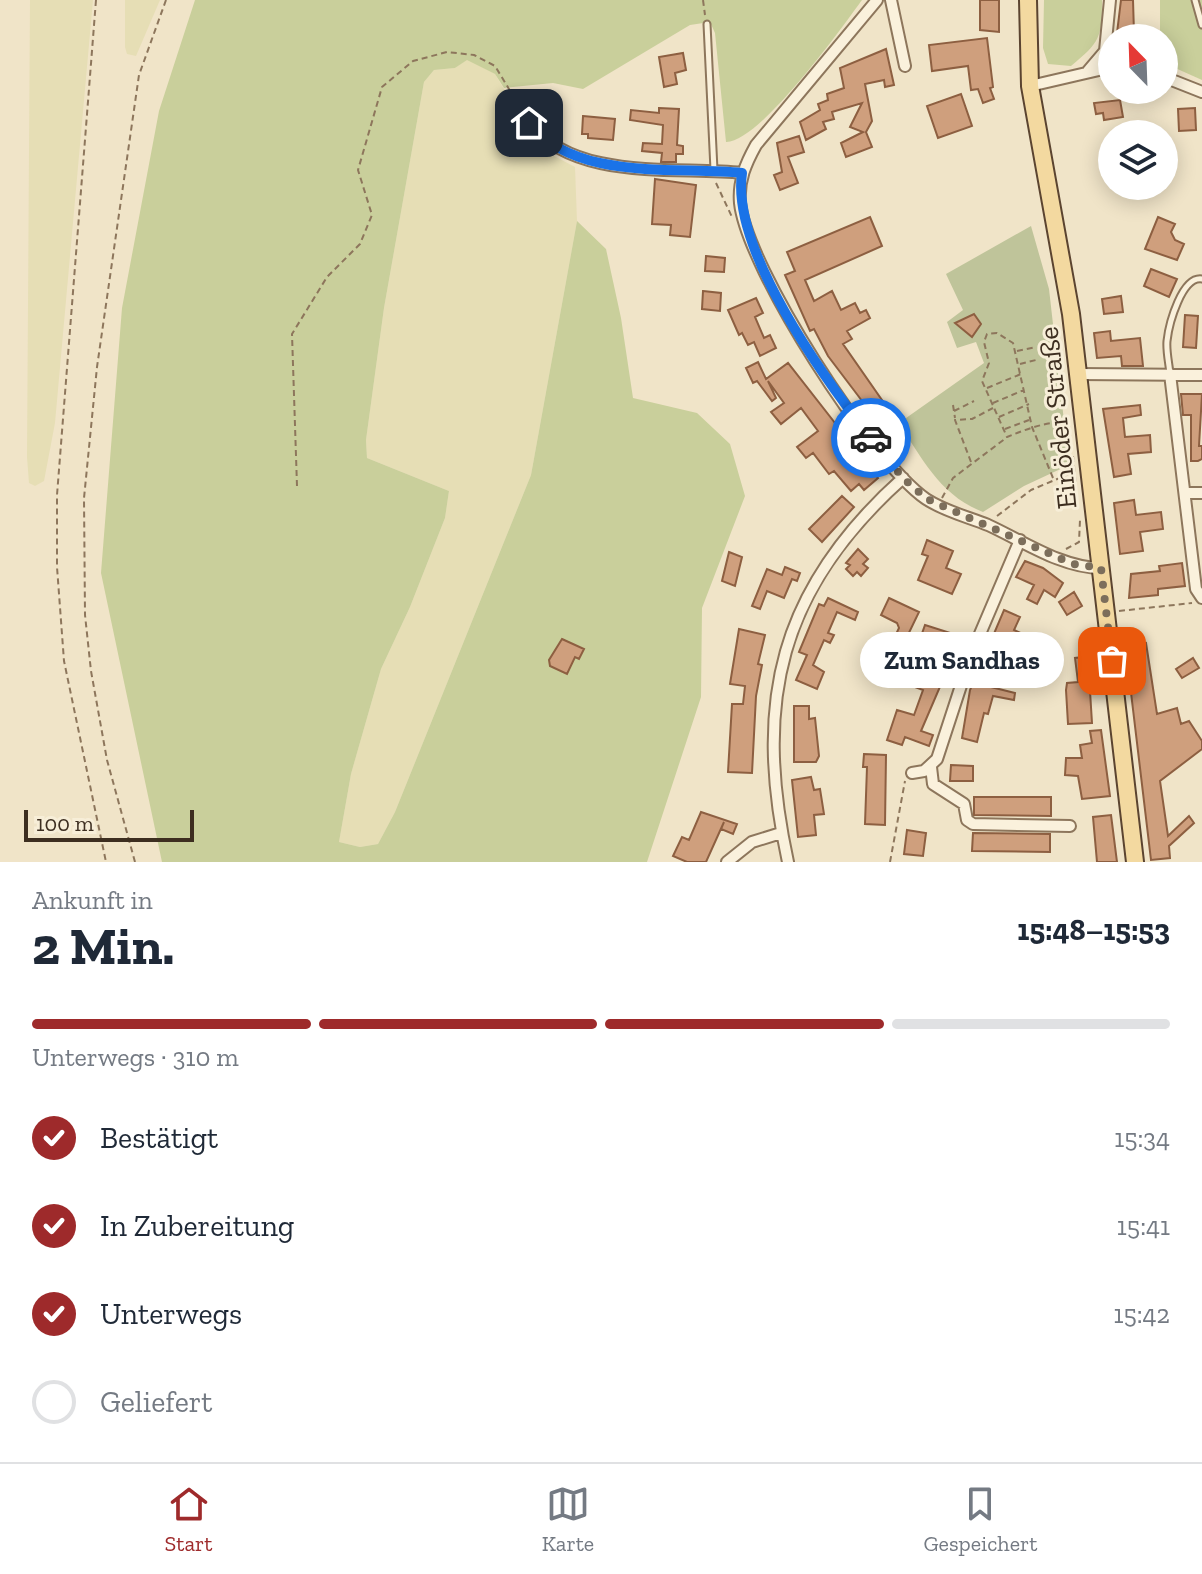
<!DOCTYPE html>
<html lang="de">
<head>
<meta charset="utf-8">
<style>
	:root { --surface:#fff; --page:#f2f2f3; --text:#1f2937; --muted:#747a83; --line:#e0e1e3; --accent:#9e2a2b }
	body { margin:0; font-family:"Zilla Slab",serif; background:var(--page); color:var(--text); height:100vh; display:flex; flex-direction:column; font-size:30px; white-space:nowrap }
	* { box-sizing:border-box; margin:0 }
	p { font-size:26px; color:var(--muted) }
	.icon { flex:none; width:44px; height:44px; fill:none; stroke:currentColor; stroke-width:2; stroke-linecap:round; stroke-linejoin:round }
	.map { position:relative; height:862px; overflow:hidden }
	.side { display:flex; flex-direction:column; background:var(--surface); flex:1 }
	.side>* { flex:none }
	.needle { width:52px; rotate:337deg }
	.tools { position:absolute; left:1098px; top:24px; display:grid; gap:16px }
	.tools a { display:grid; place-items:center; width:80px; height:80px; border-radius:50%; background:var(--surface); box-shadow:0 4px 20px #0003; font-size:40px }
	.scale { position:absolute; left:24px; bottom:20px; width:170px; box-sizing:border-box; padding-left:8px; border:4px solid #3d2e20; border-top:0; font-size:22px; line-height:28px; white-space:nowrap; color:#3d2e20; -webkit-text-stroke:6px #f7eed8; paint-order:stroke }
	.pin { position:absolute; display:grid; place-items:center; width:68px; height:68px; color:#fff; margin:-34px; border-radius:16px; box-shadow:0 4px 12px #0006 }
	.courier { position:absolute; display:grid; place-items:center; width:80px; height:80px; margin:-40px; border:6px solid #1a73e8; border-radius:50%; background:#fff; color:#222; box-shadow:0 2px 10px #0007 }
	.bubble { position:absolute; height:56px; border-radius:28px; background:var(--surface); box-shadow:0 4px 20px #0003; font-size:26px; font-weight:800; line-height:56px; text-align:center }
	.summary em { font-style:normal; font-weight:800 }
	.summary div { display:flex; flex-direction:column-reverse }
	.summary { display:flex; align-items:center; justify-content:space-between; height:136px; padding:0 32px }
	h1 { font-size:52px; font-weight:800; line-height:60px }
	.bar { display:grid; grid-template-columns:repeat(4,1fr); gap:12px 8px; align-content:center; height:96px; padding:0 32px }
	.bar i { height:10px; border-radius:6px; background:var(--line) }
	.bar .selected { background:var(--accent) }
	.bar p { grid-column:span 4 }
	ol { padding:0 32px; list-style:none }
	li { display:flex; align-items:center; gap:24px; height:88px }
	li p { margin-inline-start:auto }
	li .icon { padding:8px; border-radius:50%; background:var(--accent); color:#fff; stroke-width:4 }
	li:last-child { color:var(--muted) }
	li i { width:44px; height:44px; border:4px solid var(--line); border-radius:50% }
	.menu { display:flex; justify-content:space-around; align-items:center; height:112px; border-top:2px solid var(--line); background:var(--surface); font-size:22px; color:var(--muted) }
	.menu a { display:grid; justify-items:center; gap:4px }
	.menu .selected { color:var(--accent) }
	.map>svg:first-child { display:block }
</style>
</head>
<body>
<div class="map">
<svg width="1202" height="862" viewBox="0 0 1202 862">
	<rect width="100%" height="100%" fill="#f0e4c8"/>
	<path fill="#e6deb5" d="M30,0H93L55,423L44,481L35,486L29,483L27,457Z
		M125,0H160L136,56L127,54L125,47Z
		M467,59L495,74L539,148L575,167L577,221L531,475L395,812L378,844L360,847L339,842L351,774L381,669L410,607L445,518L449,491L367,458L366,440L384,308L424,82L434,70L455,68Z"/>
	<path fill="#c9cf9b" d="M195,0H862C841,29 759,143 726,142L715,33L710,22L690,25L583,89L553,83L504,88L495,74L467,60L455,68L434,70L424,82L384,308L366,440L367,458L449,491L445,518L410,607L381,669L351,774L339,842L360,847L378,844L395,812L531,475L577,221L606,249L621,318L633,398L697,413L730,444L745,496L702,608L701,697L647,862H162L101,573L122,308L159,111Z
		M1044,0H1102C1102,38 1100,42 1071,66L1048,64L1043,48Z
		M1160,0H1202V80L1164,63V38H1160Z"/>
	<path fill="#bfc49a" d="M1031,226L1049,289L1069,465L1024,486L983,512C941,496 922,459 899,423L984,363L976,342L957,348L947,322L963,310L946,274Z"/>
	<path fill="#cf9f7d" stroke="#8d5f41" stroke-width="2" d="M980,0H999V32L980,30Z
		M1121,0H1133L1134,33H1117Z
		M987,38L993,87L990,88L994,99L983,103L978,89L971,90L968,66L932,71L929,45Z
		M886,49L894,85L885,87L884,80L865,84L872,121L866,132L872,147L846,157L841,143L863,132L850,127L862,103L832,112L834,119L823,122L826,129L806,140L800,122L820,110L818,104L828,100L827,94L844,88L840,68Z
		M683,53L686,70L675,73L677,84L664,87L659,57Z
		M961,94L972,126L938,138L927,106Z
		M1120,100L1123,117L1104,120L1103,113L1096,114L1094,103Z
		M659,108L679,109L677,145L683,146V154H676V162H661L662,153L642,151L643,143L662,144L663,125L630,120L631,110L659,113Z
		M1195,108L1196,130L1179,131L1178,109Z
		M583,116L615,119L613,140L588,138V134H582Z
		M799,136L804,152L788,157L798,183L780,190L774,175L782,172L777,143Z
		M655,179L696,185L690,237L670,235L671,225L652,224Z
		M870,217L882,246L805,280L814,301L832,291L841,310L855,303L860,313L866,310L870,318L847,331L852,339L843,344L891,413L878,422L828,356L814,329L810,331L785,275L795,271L787,252Z
		M1158,217L1175,224L1171,232L1175,240L1184,244L1177,260L1145,249Z
		M706,256L725,258L724,272L705,271Z
		M1151,269L1177,279L1169,297L1144,286Z
		M703,291L721,293L720,311L702,309Z
		M1121,296L1123,312L1104,314L1102,299Z
		M756,298L763,313L755,317L764,338L770,335L776,348L760,356L754,342L748,345L742,333L739,335L728,310Z
		M974,314L981,324L972,337L955,323Z
		M1185,315L1198,316L1196,348L1183,347Z
		M1110,331L1111,341L1140,338L1143,366H1122L1121,356L1097,358L1094,333Z
		M758,362L766,379L788,363L878,478L864,490L859,484L851,491L834,471L829,474L813,453L806,458L797,447L818,431L801,408L781,424L771,412L784,403L768,381L776,398L772,401L757,381L753,383L746,368Z
		M1181,394H1202L1199,446H1202V459L1198,461H1191V415H1183Z
		M1140,405L1141,415L1123,418L1125,437L1150,435L1151,452L1128,454L1131,474L1114,477L1103,409Z
		M842,496L854,507L822,542L809,529Z
		M1134,500L1136,515L1161,512L1163,529L1140,532L1143,551L1120,554L1114,503Z
		M927,540L953,551L946,568L961,574L952,594L918,580L928,556L922,554Z
		M858,549L868,559L863,564L868,568L861,576L857,572L853,576L846,569L850,565L846,563Z
		M729,552L742,557L735,586L722,581Z
		M1025,561L1043,568L1063,583L1055,597L1044,590L1037,604L1027,599L1034,585L1016,577Z
		M1182,563L1185,586L1158,589V595L1129,598L1131,574L1160,571L1159,566Z
		M785,567L800,573L797,581L792,579L784,598L767,591L760,609L752,606L767,569L782,575Z
		M1074,592L1082,606L1067,615L1059,602Z
		M828,598L858,612L855,620L837,612L828,633L834,635L830,643L824,640L813,665L824,672L817,689L796,680L807,655L799,652L819,604L824,606Z
		M889,598L919,612L890,672L864,658L870,645L882,650L885,645L890,647L899,628L897,623L881,615Z
		M1004,610L1020,617L1014,630L1027,636L1015,670L998,665L991,687L1015,693L1014,700L993,696L988,714L984,713L977,742L962,738L970,690Z
		M925,625L960,636L951,656L919,642Z
		M739,629L765,635L758,664L762,665L756,696L752,773L728,772L732,704H743L745,686L730,684Z
		M562,639L584,649L579,659L575,657L567,674L550,666L549,660Z
		M1146,643L1157,714L1177,708L1181,724L1189,721L1202,741V749L1160,781L1168,836L1189,816L1194,823L1169,846L1170,858L1151,860L1127,659L1137,657L1135,645Z
		M1093,656L1097,691H1090L1092,723L1068,724L1066,690L1067,683L1078,682L1075,658Z
		M1193,658L1199,668L1182,678L1176,669Z
		M909,670L942,682L921,731L933,735L929,746L905,737L902,745L887,740L897,710L914,715L923,690L904,683Z
		M794,706H809V719L815,718L819,756L816,762H794Z
		M1101,730L1110,796L1082,799L1078,776L1065,775L1066,758H1082L1080,745L1092,743L1090,731Z
		M864,754L886,755L885,825L865,824L867,767H863Z
		M951,765L973,766V781H950Z
		M811,777L814,790L820,789L824,814L814,815L816,835L798,837L792,780Z
		M974,797H1051V816L974,815Z
		M701,812L737,824L733,834L721,829L724,822L706,862H687L673,856L682,837L689,840Z
		M1111,815L1117,862H1097L1093,817Z
		M907,830L926,833L923,856L904,854Z
		M973,833L1050,834V852L972,851Z"/>
	<g fill="none" stroke-linecap="round" stroke-linejoin="round">
		<g stroke="#8d765c" stroke-width="9">
			<path id="lane" d="M1195,0L1202,25
				M707,24L714,170
				M1170,374C1169,363 1166,351 1167,341C1169,323 1182,276 1202,279"/>
		</g>
		<g stroke="#8d765c" stroke-width="14">
			<path id="street" d="M877,0L756,145C746,163 738,181 740,203C747,268 871,461 926,499C944,511 968,517 988,525C1023,541 1062,568 1101,568
				M891,0L905,66
				M1088,71L1105,51L1110,0
				M1164,77L1202,92
				M1030,86L1112,67
				M529,123C576,182 675,166 742,173
				M1079,374L1202,375
				M1170,374L1196,589L1202,598
				M1185,493H1202
				M931,767L933,784L964,804L967,820L973,824L1070,826
				M912,773L924,771L937,759L971,655L1020,540
				M727,862L752,842L781,833
				M788,862C753,702 779,589 903,478"/>
		</g>
		<g stroke="#5b4430" stroke-width="20">
			<path id="primary" d="M1028,0L1030,86L1071,314L1135,862"/>
		</g>
		<path stroke="#8d765c" stroke-width="2" stroke-dasharray="6 4" stroke-linecap="butt" d="M96,0L57,495V567L64,661L106,862
			M703,0L705,15
			M716,183L732,217
			M1017,351L1036,347
			M1020,364L1036,360
			M987,388L1021,374
			M993,403L1024,390
			M953,405L955,418
			M954,411L974,401
			M999,417L1029,404
			M1005,429L1029,420
			M1073,456L1076,486
			M971,462L955,420L972,419L993,408
			M1053,478L1032,427L1013,343L997,333L987,334L984,342L989,363L982,381L1007,437C1027,429 1047,421 1069,422
			M297,486L292,334L327,277L360,244L372,215L358,170L382,87L413,61L447,52L474,55L495,66L523,112
			M942,498L953,478L1006,438
			M997,516L1031,490L1074,472
			M1066,549L1079,542L1080,520
			M1119,611L1192,603
			M135,862L107,760L91,671L85,615L84,498L97,367L139,75L166,0
			M890,862L905,781"/>
		<use href="#lane" stroke="#faf1dc" stroke-width="5"/>
		<use href="#street" stroke="#faf1dc" stroke-width="10"/>
		<use href="#primary" stroke="#f3d9a0" stroke-width="16"/>
	</g>
	<g fill="none" stroke-linecap="round" stroke-linejoin="round">
		<path stroke="#7c6e5b" stroke-width="8" stroke-dasharray="0 14.4" d="M871,438L903,478L927,499L1073,564L1101,568L1112,661"/>
		<path stroke="#1a73e8" stroke-width="10" d="M529,123C576,182 675,166 742,173C731,250 824,378 871,438"/>
	</g>
	<g text-anchor="middle" stroke-width="6" stroke-linejoin="round" paint-order="stroke">
		<g font-size="28" fill="#3d2e20" stroke="#f7eed8">
			<text transform="translate(1057 418) rotate(-96)" y="10">Einöder Straße</text>
		</g>
	</g>
</svg>
<div class="tools">
<a><svg class="needle" viewBox="-14 -14 28 28"><path d="M0-13l5 13h-10z" fill="#e53935"/><path d="M0 13l5-13h-10z" fill="#747a83"/></svg></a>
<a><svg class="icon" aria-label="layers" viewBox="0 0 24 24"><path d="M12 4l9 5-9 5-9-5zM3 14l9 5 9-5"/></svg></a>
</div>
<div class="scale">100 m</div>
<div class="pin" style="left:1112px;top:661px;background:#ea580c"><svg class="icon" aria-label="bag" viewBox="0 0 24 24"><path d="M5 8h14l-1 12H6zM9 8a3 3 0 0 1 6 0"/></svg></div>
<div class="pin" style="left:529px;top:123px;background:#1f2937"><svg class="icon" aria-label="home" viewBox="0 0 24 24"><path d="M3 11l9-7 9 7M6 9v11h12V9"/></svg></div>
<div class="courier" style="left:871px;top:438px"><svg class="icon" aria-label="car" viewBox="0 0 24 24"><path d="M5 17H2v-5l4-1 3-4h7l3 4 3 1v5h-3M9 17h6M6 11h13"/><circle cx="7" cy="17" r="2"/><circle cx="17" cy="17" r="2"/></svg></div>
<div class="bubble" style="left:860px;top:632px;width:204px">Zum Sandhas</div>
</div>
<section class="side">
<div class="summary"><div><h1>2 Min.</h1><p>Ankunft in</p></div><em>15:48–15:53</em></div>
<div class="bar"><i class="selected"></i><i class="selected"></i><i class="selected"></i><i></i><p>Unterwegs · 310 m</p></div>
<ol>
<li><svg class="icon" aria-label="check" viewBox="0 0 24 24"><path d="M5 12l5 5 9-10"/></svg>Bestätigt<p>15:34</p></li>
<li><svg class="icon" aria-label="check" viewBox="0 0 24 24"><path d="M5 12l5 5 9-10"/></svg>In Zubereitung<p>15:41</p></li>
<li><svg class="icon" aria-label="check" viewBox="0 0 24 24"><path d="M5 12l5 5 9-10"/></svg>Unterwegs<p>15:42</p></li>
<li><i></i>Geliefert</li>
</ol>
</section>
<nav class="menu">
<a class="selected"><svg class="icon" aria-label="home" viewBox="0 0 24 24"><path d="M3 11l9-7 9 7M6 9v11h12V9"/></svg>Start</a>
<a><svg class="icon" aria-label="map" viewBox="0 0 24 24"><path d="M3 6l6-2 6 2 6-2v14l-6 2-6-2-6 2zM9 4v14M15 6v14"/></svg>Karte</a>
<a><svg class="icon" aria-label="saved" viewBox="0 0 24 24"><path d="M7 4h10v16l-5-4-5 4z"/></svg>Gespeichert</a>
</nav>
</body>
</html>
